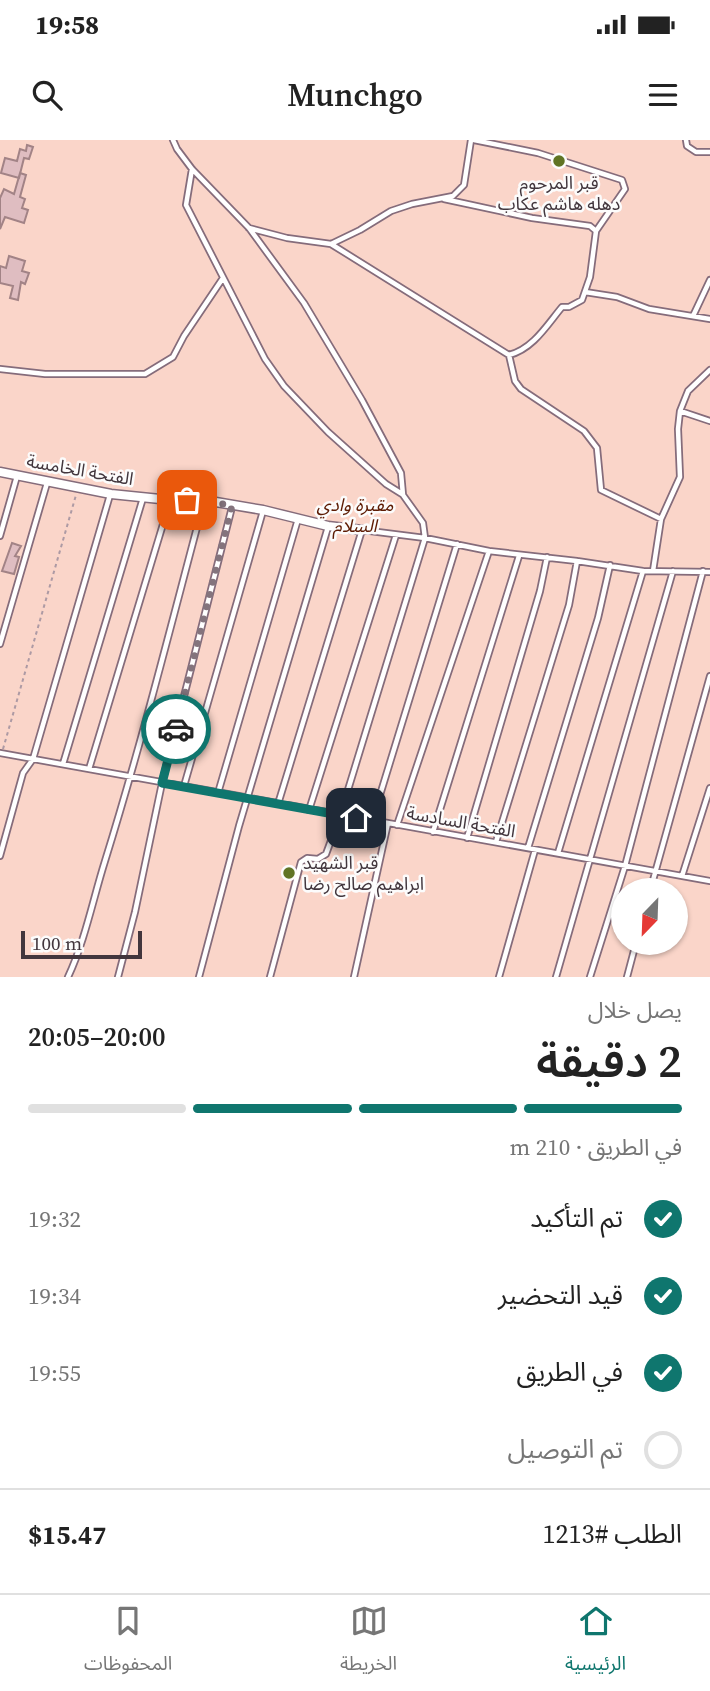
<!DOCTYPE html>
<html lang="ar">
<head>
<meta charset="utf-8">
<style>
	:root { --surface:#fff; --page:#f6f6f6; --text:#222; --muted:#767676; --line:#e0e0e0; --accent:#0f766e }
	body { margin:0; font-family:"Source Serif 4","Noto Sans Arabic",serif; background:var(--page); color:var(--text); direction:rtl; height:100vh; display:flex; flex-direction:column; font-size:26px; white-space:nowrap }
	* { box-sizing:border-box; margin:0 }
	p { font-size:23px; color:var(--muted) }
	.icon { flex:none; width:38px; height:38px; fill:none; stroke:currentColor; stroke-width:2; stroke-linecap:round; stroke-linejoin:round }
	.map { position:relative; height:837px; overflow:hidden; direction:ltr }
	.details { display:flex; flex-direction:column; background:var(--surface); flex:1 }
	.details>* { flex:none }
	.needle { width:46px; rotate:203deg }
	.tools { position:absolute; left:611px; top:738px; display:grid; gap:14px }
	.tools a { display:grid; place-items:center; width:77px; height:77px; border-radius:50%; background:var(--surface); box-shadow:0 2px 5px #0004; font-size:35px }
	.scale { position:absolute; left:21px; bottom:18px; width:121px; box-sizing:border-box; padding-left:7px; border:4px solid #42363d; border-top:0; font-size:19px; line-height:24px; white-space:nowrap; color:#42363d; -webkit-text-stroke:5px #fcfcfc; paint-order:stroke }
	.pin { position:absolute; display:grid; place-items:center; width:60px; height:60px; color:#fff; margin:-30px; border-radius:14px; box-shadow:0 4px 10px #0006 }
	.courier { position:absolute; display:grid; place-items:center; width:70px; height:70px; margin:-35px; border:5px solid #0f766e; border-radius:50%; background:#fff; color:#222; box-shadow:0 2px 9px #0007 }
	.summary em { font-style:normal; font-weight:600 }
	.summary div { display:flex; flex-direction:column-reverse }
	.summary { display:flex; align-items:center; justify-content:space-between; height:119px; padding:0 28px }
	h1 { font-size:46px; font-weight:600; line-height:52px }
	.bar { display:grid; grid-template-columns:repeat(4,1fr); gap:10px 7px; align-content:center; height:84px; padding:0 28px }
	.bar i { height:9px; border-radius:5px; background:var(--line) }
	.bar .current { background:var(--accent) }
	.bar p { grid-column:span 4 }
	.line { display:flex; align-items:center; gap:18px; padding:0 28px; border-top:2px solid var(--line) }
	.line div { flex:1 }
	ol { padding:0 28px; list-style:none }
	li { display:flex; align-items:center; gap:21px; height:77px }
	li p { margin-inline-start:auto }
	li .icon { padding:7px; border-radius:50%; background:var(--accent); color:#fff; stroke-width:4 }
	li:last-child { color:var(--muted) }
	li i { width:38px; height:38px; border:4px solid var(--line); border-radius:50% }
	.status { display:flex; justify-content:space-between; align-items:center; height:49px; padding:0 35px; background:var(--surface); direction:ltr }
	.status svg { height:19px; fill:currentColor }
	header { display:flex; justify-content:space-between; align-items:center; height:91px; padding:0 28px; background:var(--surface); font-size:32px; font-weight:600 }
	.dock { display:flex; justify-content:space-around; align-items:center; height:98px; border-top:2px solid var(--line); background:var(--surface); font-size:19px; color:var(--muted) }
	.dock a { display:grid; justify-items:center; gap:4px }
	.dock .current { color:var(--accent) }
	.map>svg:first-child { display:block }
</style>
</head>
<body>
<div class="status"><b>19:58</b><svg viewBox="0 0 49 12"><path d="M0 12V9h3v3zM5 12V6h3v6zM10 12V3h3v9zM15 12V0h3v12zM26 1h20v11H26zM47 4h2v5h-2z"/></svg></div>
<header><svg class="icon" aria-label="menu" viewBox="0 0 24 24"><path d="M4 6h16M4 12h16M4 18h16"/></svg>Munchgo<svg class="icon" aria-label="search" viewBox="0 0 24 24"><circle cx="10" cy="10" r="6"/><path d="M15 15l6 6"/></svg></header>
<div class="map">
<svg width="710" height="837" viewBox="0 0 710 837">
	<rect width="100%" height="100%" fill="#ffe7f4"/>
	<path fill="#fad5c9" fill-rule="evenodd" d="M0,0H710V837H0ZM623,751H676V803H623Z"/>
	<path fill="#dfbdc1" stroke="#a28386" stroke-width="2" d="M27,5L33,7L29,19L24,18L19,38L1,33L5,18L17,21L20,9L26,11Z
		M20,33L26,35L20,57L25,59L22,68L28,70L24,83L5,77L0,89V58L4,49L14,54Z
		M9,116L25,121L22,131L29,133L25,144L21,142L18,160L10,158L13,146L0,143V126L6,128Z
		M12,403L21,406L15,416L19,417L14,434L2,431Z"/>
	<g fill="none" stroke-linecap="round" stroke-linejoin="round">
		<g stroke="#856c7b" stroke-width="8">
			<path id="lane" d="M173,0L177,9L192,29L249,88L304,163L362,260L401,333L403,355L423,383L425,398L340,676L326,714L318,719L307,718L301,722L270,837
				M474,0L538,13L622,40L625,49L596,91
				M686,0L687,6L696,12H710
				M192,29L186,65L265,219L284,246L328,292L386,344L402,354
				M249,88L287,98L331,104L360,90L391,71L412,64L453,56L464,45L471,0
				M331,104L509,215C533,209 547,185 562,167H569L582,160L590,137L596,91L590,86L532,78L444,59
				M585,152L617,157L649,169L710,179
				M693,176L710,140
				M509,215L515,241L521,249L584,291L597,308L601,350L661,379
				M0,229L45,234H145L173,217L184,196L223,138
				M680,271L710,281
				M0,396L17,336
				M653,431L661,379L680,337L678,289L680,271L688,251L710,230
				M0,504L47,343
				M0,613L710,741
				M63,624L143,358
				M89,629L170,361
				M184,646L263,371
				M218,653L298,379
				M278,664L362,390L425,398L489,411L577,421L643,431L710,432
				M309,670L396,395
				M372,681L457,404
				M397,685L489,411
				M433,692L519,416
				M467,698L540,451L547,417
				M496,702L569,465L577,421
				M528,708L598,478L610,425
				M558,713L643,431
				M0,716L23,633L33,619L110,355
				M682,736L710,648
				M650,751L710,536
				M68,837C85,801 93,759 105,721C142,602 172,481 204,361
				M118,837L135,772L162,643L232,367
				M199,837L239,686L328,387
				M354,837L388,683
				M499,837L535,710
				M556,837L673,431
				M590,837L625,726L703,431
				M627,837L636,803"/>
		</g>
		<g stroke="#856c7b" stroke-width="11">
			<path id="street" d="M0,332L111,354L170,360H204L263,370L328,386L362,390"/>
		</g>
		<path stroke="#ad9aa4" stroke-width="2" stroke-dasharray="3.5 3.5" stroke-linecap="butt" d="M3,609L76,355"/>
		<use href="#lane" stroke="#fff" stroke-width="4.5"/>
		<use href="#street" stroke="#fff" stroke-width="8"/>
	</g>
	<g fill="none" stroke-linecap="round" stroke-linejoin="round">
		<path stroke="#84747d" stroke-width="7" stroke-dasharray="0 12.6" d="M176,589L232,366L204,360H187"/>
		<path stroke="#0f766e" stroke-width="9" d="M176,589L162,643L356,678"/>
	</g>
	<g fill="#607424" stroke="#fcfcfc" stroke-width="2.5">
		<circle cx="559" cy="21" r="7"/>
		<circle cx="289" cy="733" r="7"/>
	</g>
	<g text-anchor="middle" stroke-width="5" stroke-linejoin="round" paint-order="stroke">
		<g font-size="18" fill="#42363d" stroke="#fcfcfc">
			<text x="559" y="49">قبر المرحوم<tspan x="559" dy="21">دهله هاشم عكاب</tspan></text>
			<text x="303" y="729" text-anchor="start">قبر الشهيد<tspan x="303" dy="21">ابراهيم صالح رضا</tspan></text>
		</g>
		<g font-size="18" fill="#42363d" stroke="#fcfcfc">
			<text transform="translate(80 330) rotate(10)" y="6">الفتحة الخامسة</text>
			<text transform="translate(461 682) rotate(10)" y="6">الفتحة السادسة</text>
		</g>
		<g font-size="18" font-style="italic" fill="#5d1b03" stroke="#fcfcfc">
			<text x="355" y="371">مقبرة وادي<tspan x="355" dy="21">السلام</tspan></text>
		</g>
	</g>
</svg>
<div class="tools">
<a><svg class="needle" viewBox="-14 -14 28 28"><path d="M0-13l5 13h-10z" fill="#e53935"/><path d="M0 13l5-13h-10z" fill="#767676"/></svg></a>
</div>
<div class="scale">100 m</div>
<div class="pin" style="left:187px;top:360px;background:#ea580c"><svg class="icon" aria-label="bag" viewBox="0 0 24 24"><path d="M5 8h14l-1 12H6zM9 8a3 3 0 0 1 6 0"/></svg></div>
<div class="pin" style="left:356px;top:678px;background:#1f2937"><svg class="icon" aria-label="home" viewBox="0 0 24 24"><path d="M3 11l9-7 9 7M6 9v11h12V9"/></svg></div>
<div class="courier" style="left:176px;top:589px"><svg class="icon" aria-label="car" viewBox="0 0 24 24"><path d="M5 17H2v-5l4-1 3-4h7l3 4 3 1v5h-3M9 17h6M6 11h13"/><circle cx="7" cy="17" r="2"/><circle cx="17" cy="17" r="2"/></svg></div>
</div>
<section class="details">
<div class="summary"><div><h1>2 دقيقة</h1><p>يصل خلال</p></div><em>20:00–20:05</em></div>
<div class="bar"><i class="current"></i><i class="current"></i><i class="current"></i><i></i><p>في الطريق · 210 m</p></div>
<ol>
<li><svg class="icon" aria-label="check" viewBox="0 0 24 24"><path d="M5 12l5 5 9-10"/></svg>تم التأكيد<p>19:32</p></li>
<li><svg class="icon" aria-label="check" viewBox="0 0 24 24"><path d="M5 12l5 5 9-10"/></svg>قيد التحضير<p>19:34</p></li>
<li><svg class="icon" aria-label="check" viewBox="0 0 24 24"><path d="M5 12l5 5 9-10"/></svg>في الطريق<p>19:55</p></li>
<li><i></i>تم التوصيل</li>
</ol>
<div class="line" style="height:91px"><div>الطلب #1213</div><b>$15.47</b></div>
</section>
<nav class="dock">
<a class="current"><svg class="icon" aria-label="home" viewBox="0 0 24 24"><path d="M3 11l9-7 9 7M6 9v11h12V9"/></svg>الرئيسية</a>
<a><svg class="icon" aria-label="map" viewBox="0 0 24 24"><path d="M3 6l6-2 6 2 6-2v14l-6 2-6-2-6 2zM9 4v14M15 6v14"/></svg>الخريطة</a>
<a><svg class="icon" aria-label="saved" viewBox="0 0 24 24"><path d="M7 4h10v16l-5-4-5 4z"/></svg>المحفوظات</a>
</nav>
</body>
</html>
